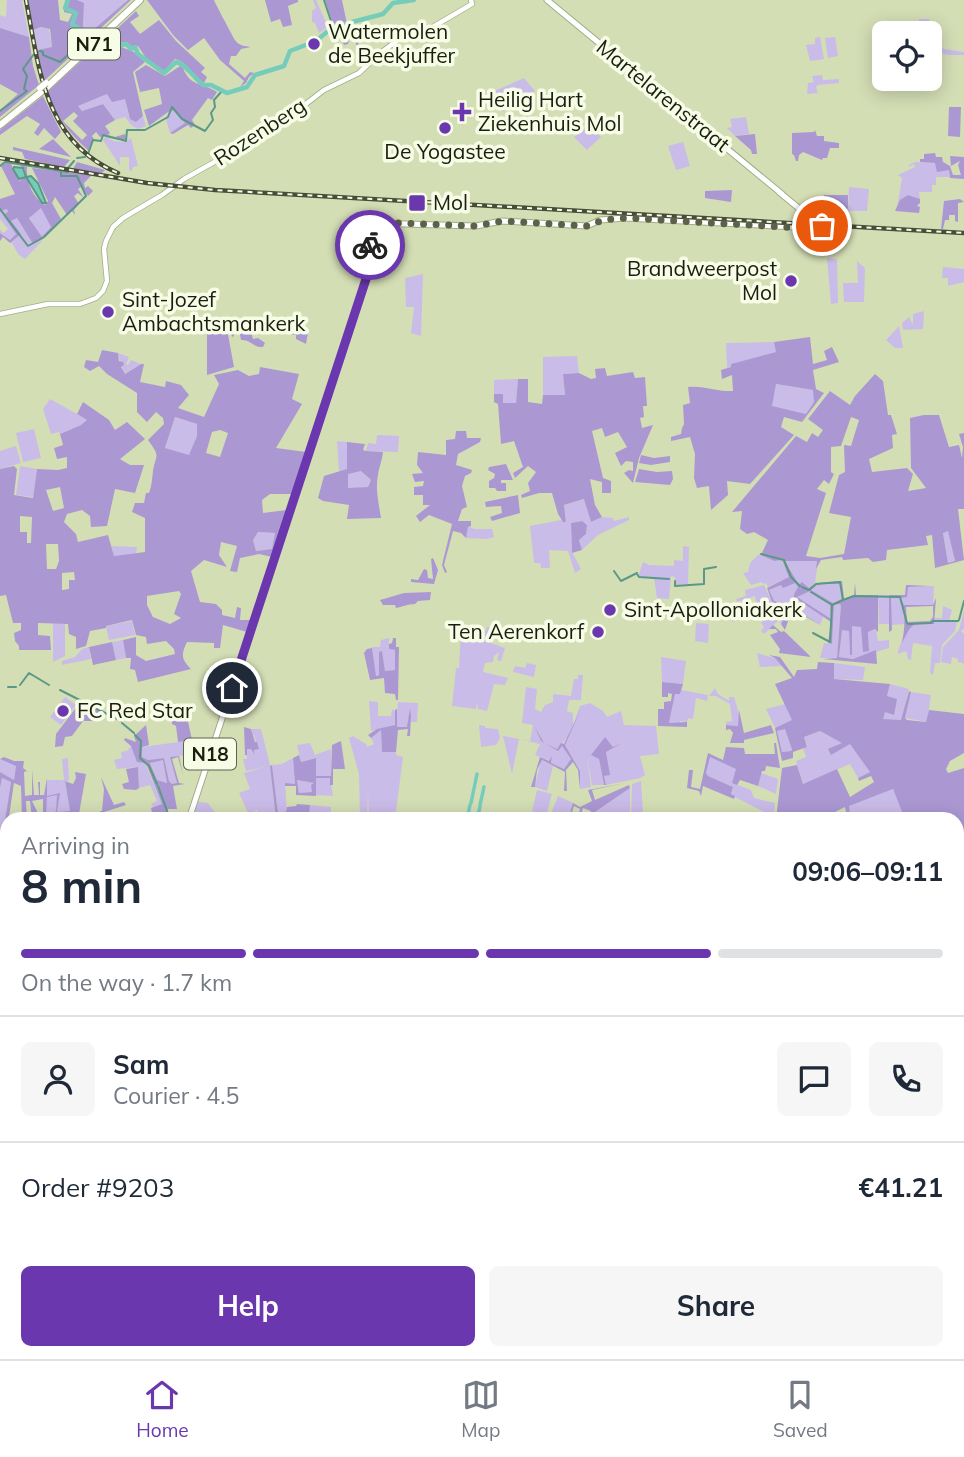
<!DOCTYPE html>
<html lang="en">
<head>
<meta charset="utf-8">
<style>
	:root { --surface:#fff; --page:#f6f6f7; --text:#1f2937; --muted:#747a83; --line:#e0e1e3; --accent:#6a37ae }
	body { margin:0; font-family:Mulish,sans-serif; background:var(--page); color:var(--text); height:100vh; display:flex; flex-direction:column; font-size:26px; white-space:nowrap }
	* { box-sizing:border-box; margin:0 }
	p { font-size:23px; color:var(--muted) }
	.icon { flex:none; width:38px; height:38px; fill:none; stroke:currentColor; stroke-width:2; stroke-linecap:round; stroke-linejoin:round }
	.map { position:relative; flex:1; overflow:hidden }
	.panel { position:absolute; left:0px; top:812px; width:964px; height:548px; display:flex; flex-direction:column; background:var(--surface); border-radius:21px 21px 0 0; box-shadow:0 4px 18px #0003 }
	.panel>* { flex:none }
	.buttons { position:absolute; left:872px; top:21px; display:grid; gap:14px }
	.buttons a { display:grid; place-items:center; width:70px; height:70px; border-radius:10px; background:var(--surface); box-shadow:0 4px 18px #0003; font-size:35px }
	.pin { position:absolute; display:grid; place-items:center; width:60px; height:60px; color:#fff; margin:-30px; border:4px solid #fff; border-radius:50%; box-shadow:0 2px 7px #0007 }
	.courier { position:absolute; display:grid; place-items:center; width:70px; height:70px; margin:-35px; border:5px solid #6a37ae; border-radius:50%; background:#fff; color:#222; box-shadow:0 2px 9px #0007 }
	.summary em { font-style:normal; font-weight:700 }
	.summary div { display:flex; flex-direction:column-reverse }
	.summary { display:flex; align-items:center; justify-content:space-between; height:119px; padding:0 21px }
	h1 { font-size:46px; font-weight:700; line-height:52px }
	.bar { display:grid; grid-template-columns:repeat(4,1fr); gap:10px 7px; align-content:center; height:84px; padding:0 21px }
	.bar i { height:9px; border-radius:5px; background:var(--line) }
	.bar .selected { background:var(--accent) }
	.bar p { grid-column:span 4 }
	.line { display:flex; align-items:center; gap:18px; padding:0 21px; border-top:2px solid var(--line) }
	.line div { flex:1 }
	.round { display:grid; place-items:center; flex:none; width:74px; height:74px; border-radius:10px; background:var(--page) }
	.cta { display:flex; gap:14px; margin-top:auto; padding:14px 21px }
	.cta a { flex:1; height:80px; border-radius:10px; background:var(--accent); color:#fff; font-size:28px; font-weight:700; line-height:80px; text-align:center }
	.cta a+a { background:var(--page); color:var(--text) }
	.tabs { display:flex; justify-content:space-around; align-items:center; height:98px; border-top:2px solid var(--line); background:var(--surface); font-size:19px; color:var(--muted) }
	.tabs a { display:grid; justify-items:center; gap:4px }
	.tabs .selected { color:var(--accent) }
	.map>svg:first-child { display:block }
</style>
</head>
<body>
<div class="map">
<svg width="964" height="1359" viewBox="0 0 964 1359">
	<rect width="100%" height="100%" fill="#d4deb5"/>
	<path fill="#cabce8" d="M7,0H22L29,37L0,28V15L6,17Z
		M77,0H128L94,30L83,28L84,4Z
		M313,0H316L328,27L319,33L315,23L312,22V11L316,8Z
		M919,19H929L930,35L942,36L941,47L944,49L964,52V55H948L937,52V49L929,48V33H919Z
		M41,27L49,29L52,47L37,50L33,30Z
		M820,37L824,59L810,61L806,45L815,44V38Z
		M835,37L838,56L828,58L825,38Z
		M822,75L823,80L839,79V83L818,85L816,87L818,93L807,94L808,83L814,82L812,76Z
		M524,78L535,91L502,112L492,92Z
		M107,94L125,99L129,116L136,122L143,116L146,126L138,129L131,125L125,117L115,120L103,104L82,111L78,108V106Z
		M175,110L185,123L170,133L166,119L168,112Z
		M746,117L749,134L735,136L727,128L732,127L730,119Z
		M589,125L601,137L587,150L574,137Z
		M105,137L114,141L125,142L131,138L138,166L133,167L132,171L129,170V157H120V166L103,140Z
		M683,142L690,166L676,170L668,146Z
		M915,162L936,163L941,170H949L950,177H936V185H932V192H919L920,199L908,195L897,208L902,178L898,175L915,167L914,164L909,167V165Z
		M849,187L869,189L867,211H848Z
		M42,207L51,227L42,238L29,217Z
		M7,209L9,212L4,215L17,234L10,240L0,233V229L3,233L8,229L0,219V211Z
		M17,218L33,244L43,240L25,259L19,255L11,242L21,234L10,221Z
		M827,258L837,259L838,303L831,304Z
		M857,261L865,268L864,302H844L843,283H858Z
		M943,267L964,269V282L948,286V278H942Z
		M423,274L421,336L411,333L414,307H406L405,278Z
		M924,311L923,329L903,330L902,323L909,317L913,325V314Z
		M899,326L903,348H895L886,340Z
		M774,342L777,352L727,368L726,343Z
		M118,353L129,357L126,364L128,365L131,360L141,364L124,374Z
		M577,356L579,373L563,374L565,395H543V357Z
		M518,379L516,403H503L502,394H494V380Z
		M775,384L814,390V402L806,414L771,406Z
		M50,399L88,420L81,425L60,434L59,432L51,434L43,409Z
		M175,417L197,424V436L189,456L165,448Z
		M34,429L41,458L23,462L16,433Z
		M377,435L399,436L398,452L366,451L368,443L376,444Z
		M337,441L347,442V469L339,472Z
		M16,446L21,463L0,469V451Z
		M20,466L37,469L33,497L16,495Z
		M361,471L371,480L368,487L348,489L347,474Z
		M585,499L591,522L602,517L613,518L614,521L629,517V520L598,535L582,550L579,539L575,540L574,524H580L582,529L580,539L586,534L587,525L582,521L571,523L572,552L581,569L575,573L568,551L549,550L550,568H541L540,563H534L530,526L561,520L566,522L564,505Z
		M468,526L474,529H492L494,537L486,539L466,538Z
		M949,531L955,561L948,563L943,532Z
		M258,532L275,533L272,549L256,551L253,540Z
		M111,546L137,547L136,553L114,556Z
		M683,546L689,547L688,584L675,585V577L671,576L669,599L657,598L654,578L638,577L643,562L649,565L674,566V560L683,561Z
		M759,554L774,561L781,560L790,577L768,587L766,583L763,584L762,582L751,585L743,573L748,572L750,563Z
		M785,560L818,561L815,583L809,588L799,585Z
		M795,583L798,587L794,594L792,608L781,624L779,620L764,634L761,631L764,627L761,623L765,619L759,613L732,622L731,616L757,607L755,596L737,602L736,599L746,596L745,590L764,585L772,602L780,605L768,617L771,620L783,605L773,601L769,590L781,585Z
		M818,584H840L842,599L833,603L811,590Z
		M930,586H934L933,605H904L901,597H907V587Z
		M809,591L830,604L831,620L796,597Z
		M878,595H889V624H879Z
		M890,597L900,598L904,612L905,624L891,625Z
		M797,600L822,615L823,617L820,625L795,609Z
		M839,604L841,605L837,658H820L824,643L832,644L834,605Z
		M943,606L952,610L949,621L957,622L955,631L942,645L940,663H935L933,675L930,673L932,646L913,643L911,660L908,659L906,651L898,654C898,647 905,633 908,627L912,624H930L935,618H942Z
		M964,610V629L961,631L964,634V666L963,663L958,662V659L952,657L951,664L941,662L943,647L959,630Z
		M132,621L135,635L109,640L106,626Z
		M53,623L65,624V656L53,662Z
		M696,623L709,624L708,643L695,641Z
		M852,626H861L869,651L868,632L876,629L878,641L889,640V648L853,659L839,657L842,630H849L850,654Z
		M487,627L493,628L491,643L505,648L501,661L497,660L499,652L494,656L493,662L485,663L483,672L508,678L505,685L494,684L487,711L478,709L477,703L476,709L452,706L456,668H459L461,628H470V633L486,631Z
		M389,638V649L395,650L396,670L385,671L382,652H379V675L375,676L372,647H380L381,640Z
		M123,640L126,658L116,660L112,642Z
		M89,647L91,659L62,665V661L75,657L82,649Z
		M757,653L775,658L782,666L760,667Z
		M661,657L686,661L683,684L662,682Z
		M527,663L536,665L534,677L513,672L515,666L525,668Z
		M834,663L865,667L863,680L834,679Z
		M578,675H583L581,700H569L567,711L573,713V725L580,706L590,703L603,711L607,717L621,711L624,725L656,726L659,754L640,756L645,775L640,778L606,785L604,776L609,775L606,752L621,742L613,747L609,742L599,759L604,785H592L587,757L591,787L580,789V771L565,745L568,737L557,749L544,743L534,725L541,741L558,750L562,745L571,759L564,769L551,763L552,756L550,761L535,755L540,744L519,739L512,774L503,736L530,741L533,725L522,723L526,687L537,689L535,709L541,712L545,705L553,702V694L571,696L574,679H578Z
		M890,684L909,689L902,719L899,721L882,719L885,712L894,710L887,696Z
		M715,688L718,694L729,701V697H734L741,720L739,726L726,725V722L732,721L730,704L716,696H709Z
		M681,690L708,695L707,701L696,698L693,719L688,718L687,722L680,721V724L669,723L675,693L680,694Z
		M911,692L931,695L927,722L905,718Z
		M65,697L76,705L61,725L50,717Z
		M369,701L378,702V716H391L392,709L397,713L398,702L418,703L417,722H411L410,708L408,727H397V722L391,727L371,731Z
		M785,704L793,720L775,728L766,709Z
		M479,725L485,726V728L498,729L500,738L496,745L481,747Z
		M785,728L792,751L782,752L777,731Z
		M251,729H261L270,765L276,819H260L257,810H255L258,819H251L239,793L250,789L244,773L264,767L246,771L243,759H247L246,749L251,748L253,754L254,750L259,749Z
		M379,730H381L382,751L396,752V755L403,757L395,819H369L368,794L367,819H360L359,774L349,738L353,736L366,744L367,747L374,744L371,738Z
		M820,731L843,743H850L870,772L858,778L850,764L803,784L796,761L806,757L803,748L807,746L804,737Z
		M193,740L197,747L198,754L170,757L177,784H172L169,781L164,758L148,760L142,757V747Z
		M310,743L315,755L331,749V776L316,777L315,758L301,762L297,745Z
		M131,746L141,761L145,763L162,804L153,807L151,804L157,801L150,785L139,788L138,767L117,769L114,760L122,758L121,752L127,751Z
		M710,756L737,769L733,783L751,790L754,798L775,803L774,817L731,795L733,787L708,776L706,773Z
		M68,758L69,781H65L70,811L57,812L58,794L56,811L52,814V819H46L47,780H64L62,759Z
		M293,758L295,784H285L287,812L278,813L272,765L282,764Z
		M0,759L16,765L14,780L0,772Z
		M163,759L167,783L157,780L150,762Z
		M541,760L553,766L547,791L535,787Z
		M761,773L778,779L776,794L758,786Z
		M2,778L11,782L3,834L0,833V788Z
		M316,778H330L333,796L316,795Z
		M297,780L314,783L312,792L299,793Z
		M641,781L643,813L658,812L657,819H631L632,784Z
		M630,788V819H590L592,814Z
		M893,789L903,812L872,819H850L848,806Z
		M537,790L552,794L546,816L532,811Z
		M558,796L573,803L568,819H549Z
		M198,802L208,803L217,815L209,819H192Z
		M310,805L331,807V819L309,816Z
		M7,830L5,880L0,877L2,874L0,835L6,837Z
		M957,1174L964,1184V1227L957,1232Z
		M957,1282L964,1283V1359H957L950,1353H957Z"/>
	<path fill="#ab98d3" fill-rule="evenodd" d="M27,0H58L60,20L68,22L72,14L64,12L65,0H77L84,3L83,28L93,30L128,0H131L44,81L37,50L52,47L50,29L41,27L33,30Z
		M147,0H214C215,3 232,35 235,40C239,46 245,46 251,47L241,49L236,56H231L229,64L245,78L250,72L254,73L249,77L246,83L240,87L244,81L220,60L204,38L188,50L173,35Z
		M265,0H298V2L288,6L292,25L283,27L280,19L271,22Z
		M325,0H342L347,24H350L360,47L358,48L353,37L350,38L348,44L344,45L336,24H333Z
		M136,11L139,16L130,22L140,34L159,20L176,41L205,68L201,72L207,77L204,83C191,77 189,62 175,59L164,71L146,58L138,46H131L127,42L120,43L107,38Z
		M0,28L29,37L33,66L39,85L0,117V110L18,94L0,84Z
		M104,40L134,52L145,62L133,72L143,116L136,122L130,119L125,99L112,102L107,94L78,106L82,111L103,104L115,120L105,126L110,133L108,135L115,137L125,134L126,140L105,135L100,137L96,132L92,136L94,139L89,151C69,134 57,116 46,93ZM74,112L78,116L73,121L87,135L82,140L63,121Z
		M146,65L165,76L180,66L183,68C190,87 204,83 217,92L212,100L208,98L192,120L195,125L191,128L188,125L173,134L170,133L185,123L175,110L168,112L149,126L144,110L162,104L159,88L140,92L135,72Z
		M43,96L61,132L55,139L44,128L38,136L34,133L40,124L27,116L0,135V130Z
		M949,107H961L960,137L948,136Z
		M815,130L817,136H824V141L839,143V148H830L827,158H823L822,160L803,152L799,155L798,161H796L794,155L792,154V133L814,132Z
		M755,134L757,154H752L751,150L735,136Z
		M53,139L71,157L39,149Z
		M13,147L70,160L64,167L25,159L22,152L13,150Z
		M935,153L936,157H942L943,162L950,166L953,175H961L958,165L960,161L951,166L950,156L964,157V179L950,178L949,170L937,172L935,163L920,162V159H924V154Z
		M77,162L105,170L101,174L73,169Z
		M5,163L11,164L19,181L26,177L25,170L20,165L27,167C26,181 32,197 45,205L48,201L32,168L92,175L84,183L85,188L88,186L93,191L88,196L81,187L78,189L84,198L78,193L74,196L79,204L74,210L75,215L72,211L67,215L55,197L52,203L61,219L43,239L33,244L17,218L11,221L21,234L10,243L3,237L0,241V233L10,240L16,234L3,215L8,212L7,209L0,211V199L15,194L1,166ZM41,208L51,227L42,237L29,218Z
		M732,190L731,202L705,198V191Z
		M824,195H848V209L832,207V223L825,222V214H809L803,208L810,203H824Z
		M908,195L920,199V203L917,206L920,207L919,213L895,211L900,200Z
		M960,199L964,202L958,203V222L955,221V215H949V220H945L943,229H941L944,201Z
		M386,243H401V256L386,258Z
		M242,325L269,326L268,329H262L260,335L257,329L251,332L253,339L258,338L265,343L263,347C254,348 250,339 241,340L239,329L232,330L234,336L232,337L230,328Z
		M279,326L302,327V332L308,333L306,344L296,339V335L284,333V330L279,329Z
		M227,329L234,367L207,375V333Z
		M810,337L813,364L827,360L824,351L832,347L839,362L813,370L816,389L824,393L802,422L784,417L781,427L794,435L750,484L727,481L728,495L711,510L709,486L697,488L694,478L695,454L690,437L671,441V437L681,434L682,428L684,424L683,405L690,403L688,387C704,385 717,392 733,391L732,375L722,379L721,370L731,367V364L776,352L774,342ZM776,384L813,390L814,402L806,414L772,406Z
		M102,350L118,353L119,361L123,362L124,365L121,367L125,374L141,364H144L140,382L165,387L166,381L181,385L189,395L178,408L204,417L219,384L214,375L238,370L249,376L259,374L260,367L299,374L292,399L302,404L276,448L306,452L292,494H270L262,500L263,513L287,510L272,557L259,554L240,558L237,572L230,571L237,546L221,542L219,555L227,567L204,560L191,571L200,602L216,604L222,610V615L235,618L237,607L241,608L240,620H251L247,632L223,625L220,648H214V643L187,642C181,654 181,659 191,669L138,682L135,670L130,669L131,658H126L123,640L136,637V655L146,661L175,654L174,649L166,641L147,644L146,637L136,635L132,620L106,626V628L90,631L86,646L76,649V637L69,634L68,624L38,623V635L50,636L51,650H19V646L15,641L14,633L21,630V623H13L6,595L0,596V469L14,466L17,469L14,495L33,498L37,469L58,470L67,468V457L57,459L54,448L63,445L60,434L81,425L87,420L77,414L83,402L109,420L115,430L127,422L145,439L120,459L130,465H144L135,493L115,489L107,526L91,527L90,516L82,510L67,514L64,522L76,534L78,542L108,535L114,556L145,552V518L132,512L135,503H144L146,493H149C152,485 152,479 153,471C156,453 161,458 148,440L164,424L163,418L156,412L147,422L137,412V393L107,374L99,366L90,371L84,367L86,360L98,362ZM175,417L197,424V436L189,455L165,448ZM220,430L228,433L220,457L206,453L212,432ZM60,487L64,508L53,511L46,490ZM20,516L32,517L31,543H27V532H20ZM258,532L275,533L272,549L256,551L253,540ZM46,544H58L59,561L56,569H47ZM74,572L75,580H69V589L62,590V573ZM179,591L181,594L174,614L181,618L170,624L153,617L147,605V596Z
		M605,368L607,376L633,372L635,378L645,377L647,406H643L644,417L640,418L642,428L653,425L639,458L633,483L624,473L629,470L633,471V462L626,461L621,466L615,453L627,447L618,432L605,437L602,428L592,431L603,478L611,481V493H602V482L590,479L595,505L602,517L591,522L584,499L564,505L566,522H563L558,514L552,493H539L522,498L521,495L530,491L528,483L536,472L528,466L515,478L513,473L523,467L514,441L501,444L498,404L494,402V394H503V403H516L518,379H528V402L542,404L543,395H565L563,374L579,373L591,379L596,378L595,369Z
		M875,374L883,381L888,415H891L897,434L892,435L893,448L869,459L872,472L907,468L913,474L908,491L926,488L911,468L910,418L924,415H939L949,447L959,445L962,458L963,447L959,434L964,433V509H958L964,560L935,568L932,535L926,536L928,545L887,550L886,560L873,562L868,558L843,560L842,557L821,560L816,569L817,561H785L799,585L802,582L809,588L816,583L842,581L844,599L854,595L855,583L856,595H878V632L875,629L868,632L869,651L863,652L861,627L852,626V655H850L849,631L842,630L839,657L853,659L876,650L877,664L823,659L837,658L841,605L839,604L834,605L832,644L828,643L831,622L798,600L795,609L820,625L792,609L785,630L781,624L792,608L794,594L798,587L795,583L783,588L781,585L769,590L774,601L787,606L771,620L768,617L779,605L772,602L767,588L789,577L782,560L774,561L761,555L768,540L754,532L747,534L740,529L742,511L732,512L796,436L807,442L812,433L818,437L823,430L808,419L830,391L850,405L855,396ZM851,417L859,420L851,446L844,445L845,472L839,475L829,513L851,517L844,554L820,558L806,556L826,493L817,489L824,480L829,484L834,474L831,472V447L841,446ZM948,531L955,561L948,563L943,533ZM840,584L842,599L833,603L811,590L818,584ZM810,591L830,604L831,619L797,597Z
		M456,431H466L467,438H481L480,442L458,454L456,465L472,470L471,473L465,476L462,486L467,507L462,509L458,521H471V526L468,527L466,538L461,533L453,531L444,565L447,572L445,573L442,565L452,524L429,515L420,522L416,516L430,505H423V495H414V487L423,486L424,481L415,482L412,474L423,473L417,465L418,452L446,455V440L455,439Z
		M347,442L365,444L363,450L366,451L383,452C382,461 379,467 378,475C375,489 379,505 381,518L347,519L349,505L323,501L318,498L324,476L347,469ZM361,471L371,480L368,487L348,488V474Z
		M641,455L654,458L670,456V462L651,465L639,463Z
		M506,464L513,480H501V483H506V491H497L495,488H489V481L494,478L495,474L488,470L489,467Z
		M639,469L657,472L672,471L673,479L670,485L635,482Z
		M518,495L520,513L492,521L490,517L502,513L501,506L486,507L485,502Z
		M582,521L587,525L586,534L579,540L582,550L572,553L571,523Z
		M433,558L438,570L434,584L411,582V579L418,580L424,569L427,570L428,578L433,579L431,559Z
		M906,585L930,586L908,587L907,597L901,598L904,605H933L936,598L934,624C909,622 912,625 902,643C905,626 906,615 900,598H891L892,630L889,632V595H905ZM933,606V617L930,621L907,622L906,607Z
		M431,592L430,600L418,601L415,604C407,604 402,607 396,608L395,605H383L380,600L404,593Z
		M773,625L781,632L784,631L811,657L779,653L780,649L770,635L778,632L776,629H769Z
		M393,638H396V647H399L398,700H396L395,694L385,693L384,678L370,680L364,653L367,649L372,648L376,676L379,675V652L382,651L385,671L395,670V650L389,649V644L392,643Z
		M112,642L116,660L93,665L89,647Z
		M769,655L780,657L794,677L797,670L817,669L818,662L834,663V679L890,684L887,696L897,699L894,715L885,712L883,719L901,720L909,691L911,692L905,718L907,720L926,722L929,710L964,714V753L950,761L946,769L948,773L964,768V1130L957,1122V819H905L893,789L849,806L850,816L847,817L845,807L821,819H776L782,768L797,765L803,784L837,769L850,797L874,782L871,776L859,781L858,778L870,772L850,744L831,755L828,749L842,743L820,731L804,737L807,747L793,752V758L782,761L775,728L792,720L775,684L792,678L775,658ZM785,729L792,750L791,751L782,752L777,731Z
		M662,682L683,684L680,694H675L669,723L687,722V727L658,726V709H664V702L671,701L672,694L668,693V697H662Z
		M81,701L100,710L92,721H83L72,736L65,737L63,746L55,747L56,734Z
		M410,708L411,716L410,736H407L408,729L398,730L396,752H382L381,730L371,738L368,735L377,729L395,725V710L397,709V727H407Z
		M581,709L565,745L580,771V789L578,770L573,762L566,770L567,791H564L565,772L542,760L537,770L535,787H531L540,757L549,761L552,756L551,763L564,769L571,759L562,746L558,751L541,741L534,725L544,743L557,749L561,743L564,744Z
		M739,710L744,733L771,725L774,733L744,740V743H730L733,733L730,729L726,730V725L738,726Z
		M187,717L192,740L178,742L176,726L172,724V721Z
		M146,725L149,745L142,747V757L148,760L164,758L169,781L172,784L177,783L170,757L179,756L183,775L178,757L172,759L179,783L185,784L173,786L177,809H167L169,818L146,819L144,816L152,813L151,808L162,804L146,763L137,762L131,746L124,740L125,738L136,742L134,736ZM163,760L167,783L157,780L150,763Z
		M244,727L251,729L255,742H257L259,749L254,750V754L251,749H247V755H245Z
		M605,737L613,747L622,743L606,752L610,775L604,776L606,785H604L599,759L591,755Z
		M341,741L345,769H333V785H330V778H316V796L296,795V786H285V783L295,784L293,758L299,755L301,762L316,758V776H331L332,745ZM297,780L314,783L311,785L312,792L299,793Z
		M774,743H776L780,768L766,766L765,771H762L758,786L740,780L737,785L732,783L736,769L710,757L706,773L708,776L733,787L731,794L735,796L734,799L703,786L701,796L699,791L687,788L689,770H693L691,787L700,789L708,753L723,760L726,747L744,748L745,754H775Z
		M4,757L14,761H24L23,768L27,771L24,772L25,796L32,795V770L34,795H39L38,782H40V795H44L47,778V796L60,793L57,812L70,811L65,781L73,784L76,778L75,772L86,774L79,814L71,815V819H52V814L56,811L57,795L47,797L46,819H43V799L32,801L37,811L36,819H32L30,801H26L27,819H22L21,786L14,783L6,837L0,835V833H3L11,782L2,778L0,788V772L14,780L16,766L0,759Z
		M272,765L278,813L286,812L287,807L296,806L297,804L310,805L309,816L289,814L287,819H276L270,766Z
		M138,767L139,788L136,790L124,789L122,784L129,782L126,769Z
		M101,777L114,805L124,802L126,805L104,812L106,819H102L100,811H102L104,789Z
		M626,783L592,790L595,800L629,785L630,788L592,814L591,819L588,818L591,811L583,808L580,818L578,817L580,809L574,806L570,819H568L573,803L580,807L592,801L588,790Z
		M963,1226L964,1262L957,1261V1232Z
		M90,1353H185L183,1359H89Z
		M514,1353H553L552,1359H514Z
		M779,1353H945L952,1359H798Z"/>
	<path fill="#76ccba" stroke="#5b9887" stroke-width="2" d="M14,167L23,168L26,177L31,176L38,183L46,203H42L26,177L19,179L13,169Z
		M0,890L7,896V1088L0,1087Z
		M0,1113L7,1114V1196L0,1195Z
		M292,1353H424L426,1359H328L322,1355L314,1359L293,1356Z"/>
	<g fill="none" stroke-linecap="round" stroke-linejoin="round">
		<path stroke="#5b9887" stroke-width="2" d="M324,0L333,27
			M40,51L43,52V55L60,62L93,32
			M37,53L38,52
			M0,111L27,91L24,89L27,76L23,69L34,54
			M88,154L93,140L101,141L103,135C112,138 118,138 126,141L127,130H145L168,117L172,107L182,119L205,131L213,120L211,113L215,107L214,100L222,91
			M77,158L85,157
			M0,166L5,162L68,172
			M68,168L74,161
			M0,209L28,246L44,237L86,196L77,176H61V172
			M761,554L784,560L791,577L800,586
			M614,571L621,581L637,573
			M637,574L639,577L669,579
			M675,581V586L704,584V569L716,567
			M802,587L809,590L816,584L840,582L843,600L854,596L900,597L907,623
			M811,592L832,605L843,600
			M959,620L964,601
			M908,624L931,623L933,621H958
			M813,633L830,642L832,605
			M20,685L29,673L49,685
			M8,687H16
			M60,690L121,721
			M122,723L134,733
			M135,735L141,741L140,758L149,766L157,784
			M158,786L170,819
			M0,1321L7,1324
			M28,1359L32,1353
			M104,1359L106,1354"/>
		<path stroke="#76ccba" stroke-width="3.5" d="M471,803L477,774
			M480,805L484,787
			M467,819L470,805
			M477,819L480,807"/>
		<path stroke="#76ccba" stroke-width="4.5" d="M68,0L65,8L76,13L72,24L83,31L93,32
			M107,39L122,45L126,44L131,49L135,47L138,54L164,73L176,62C186,64 194,78 203,85H211L227,93L247,87L255,75L284,66L290,51L316,41L333,27L383,14L393,3L414,0
			M105,1353L109,1359"/>
		<g stroke="#a3ad85" stroke-width="6">
			<path id="secondary" d="M0,314L48,304H80L96,298L103,291L107,281L104,249L106,241L113,227L123,218L162,195L184,179L234,151L294,113L324,90L359,73L379,54L405,35L431,28L472,4L471,0"/>
		</g>
		<g stroke="#a3ad85" stroke-width="7">
			<path id="primary" d="M547,0L782,194
				M189,819L367,278L370,259V223L476,226L502,221L587,226L600,220L625,218L796,227C807,229 819,239 828,232L779,192
				M24,1359L25,1353"/>
		</g>
		<g stroke="#a3ad85" stroke-width="8">
			<path id="trunk" d="M47,87L140,0
				M0,125L41,92"/>
		</g>
		<use href="#secondary" stroke="#fff" stroke-width="4.5"/>
		<use href="#primary" stroke="#fff" stroke-width="5"/>
		<use href="#trunk" stroke="#fff" stroke-width="6"/>
		<g stroke="#484d37" stroke-width="4.5">
			<path id="rail" d="M26,0C39,68 44,142 118,173
				M0,158L147,183L215,190L964,233"/>
		</g>
		<use href="#rail" stroke="#f7fce7" stroke-width="2" stroke-dasharray="5" stroke-linecap="butt"/>
		<g stroke="#a3ad85" stroke-width="8" stroke-linecap="butt">
			<path id="trunk-bridge" d="M40,88L46,83"/>
		</g>
		<use href="#trunk-bridge" stroke="#fff" stroke-width="6"/>
	</g>
	<g fill="none" stroke-linecap="round" stroke-linejoin="round">
		<path stroke="#5c6149" stroke-width="7" stroke-dasharray="0 12.6" d="M370,245L369,226L372,222L476,226L502,221L587,226L603,220L625,218L800,228L821,236L828,232L822,226"/>
		<path stroke="#6a37ae" stroke-width="9" d="M232,688L367,276L370,245"/>
	</g>
	<g fill="#6a37ae" stroke="#f7fce7" stroke-width="2.5">
		<circle cx="314" cy="44" r="7"/>
		<path d="M458.5 101.5h7v7h7v7h-7v7h-7v-7h-7v-7h7z"/>
		<circle cx="445" cy="128" r="7"/>
		<rect x="408" y="194" width="18" height="18" rx="3.5"/>
		<circle cx="791" cy="281" r="7"/>
		<circle cx="108" cy="312" r="7"/>
		<circle cx="610" cy="610" r="7"/>
		<circle cx="598" cy="632" r="7"/>
		<circle cx="63" cy="711" r="7"/>
	</g>
	<g text-anchor="middle" stroke-width="7" stroke-linejoin="round" paint-order="stroke">
		<g fill="#f7fce7" stroke="#5d6150" stroke-width="2">
			<rect x="68" y="28.5" width="52" height="31" rx="5"/>
			<rect x="184" y="738.5" width="52" height="31" rx="5"/>
		</g>
		<g font-size="19" font-weight="bold" fill="#1b1e0f">
			<text x="94" y="51">N71</text>
			<text x="210" y="761">N18</text>
		</g>
		<g font-size="21" fill="#1b1e0f" stroke="#f7fce7" text-anchor="start">
			<text x="328" y="39">Watermolen<tspan x="328" dy="24">de Beekjuffer</tspan></text>
			<text x="478" y="107">Heilig Hart<tspan x="478" dy="24">Ziekenhuis Mol</tspan></text>
			<text x="445" y="159" text-anchor="middle">De Yogastee</text>
			<text x="433" y="210">Mol</text>
			<text x="777" y="276" text-anchor="end">Brandweerpost<tspan x="777" dy="24">Mol</tspan></text>
			<text x="122" y="307">Sint-Jozef<tspan x="122" dy="24">Ambachtsmankerk</tspan></text>
			<text x="624" y="617">Sint-Apolloniakerk</text>
			<text x="584" y="639" text-anchor="end">Ten Aerenkorf</text>
			<text x="77" y="718">FC Red Star</text>
		</g>
		<g font-size="21" fill="#1b1e0f" stroke="#f7fce7">
			<text transform="translate(663 96) rotate(39)" y="7">Martelarenstraat</text>
			<text transform="translate(260 132) rotate(-33)" y="7">Rozenberg</text>
		</g>
	</g>
</svg>
<div class="buttons">
<a><svg class="icon" aria-label="locate" viewBox="0 0 24 24"><circle cx="12" cy="12" r="6"/><path d="M12 2v4M12 18v4M2 12h4M18 12h4"/></svg></a>
</div>
<div class="pin" style="left:822px;top:226px;background:#ea580c"><svg class="icon" aria-label="bag" viewBox="0 0 24 24"><path d="M5 8h14l-1 12H6zM9 8a3 3 0 0 1 6 0"/></svg></div>
<div class="pin" style="left:232px;top:688px;background:#1f2937"><svg class="icon" aria-label="home" viewBox="0 0 24 24"><path d="M3 11l9-7 9 7M6 9v11h12V9"/></svg></div>
<div class="courier" style="left:370px;top:245px"><svg class="icon" aria-label="bike" viewBox="0 0 24 24"><circle cx="6" cy="16" r="4"/><circle cx="18" cy="16" r="4"/><path d="M6 16l4-8h5l3 8M10 8l3 8H6M13 5h3"/></svg></div>
<section class="panel">
<div class="summary"><div><h1>8 min</h1><p>Arriving in</p></div><em>09:06–09:11</em></div>
<div class="bar"><i class="selected"></i><i class="selected"></i><i class="selected"></i><i></i><p>On the way · 1.7 km</p></div>
<div class="line" style="height:126px"><a class="round"><svg class="icon" aria-label="person" viewBox="0 0 24 24"><circle cx="12" cy="8" r="4"/><path d="M4 21q1-7 8-7t8 7"/></svg></a><div><b>Sam</b><p>Courier · 4.5</p></div><a class="round"><svg class="icon" aria-label="chat" viewBox="0 0 24 24"><path d="M4 5h16v11H9l-5 4z"/></svg></a><a class="round"><svg class="icon" aria-label="phone" viewBox="0 0 24 24"><path d="M5 4h4l2 5-3 2q2 4 5 5l2-3 5 2v4C11 20 4 13 5 4z"/></svg></a></div>
<div class="line" style="height:91px"><div>Order #9203</div><b>€41.21</b></div>
<div class="cta"><a>Help</a><a>Share</a></div>
</section>
</div>
<nav class="tabs">
<a class="selected"><svg class="icon" aria-label="home" viewBox="0 0 24 24"><path d="M3 11l9-7 9 7M6 9v11h12V9"/></svg>Home</a>
<a><svg class="icon" aria-label="map" viewBox="0 0 24 24"><path d="M3 6l6-2 6 2 6-2v14l-6 2-6-2-6 2zM9 4v14M15 6v14"/></svg>Map</a>
<a><svg class="icon" aria-label="saved" viewBox="0 0 24 24"><path d="M7 4h10v16l-5-4-5 4z"/></svg>Saved</a>
</nav>
</body>
</html>
